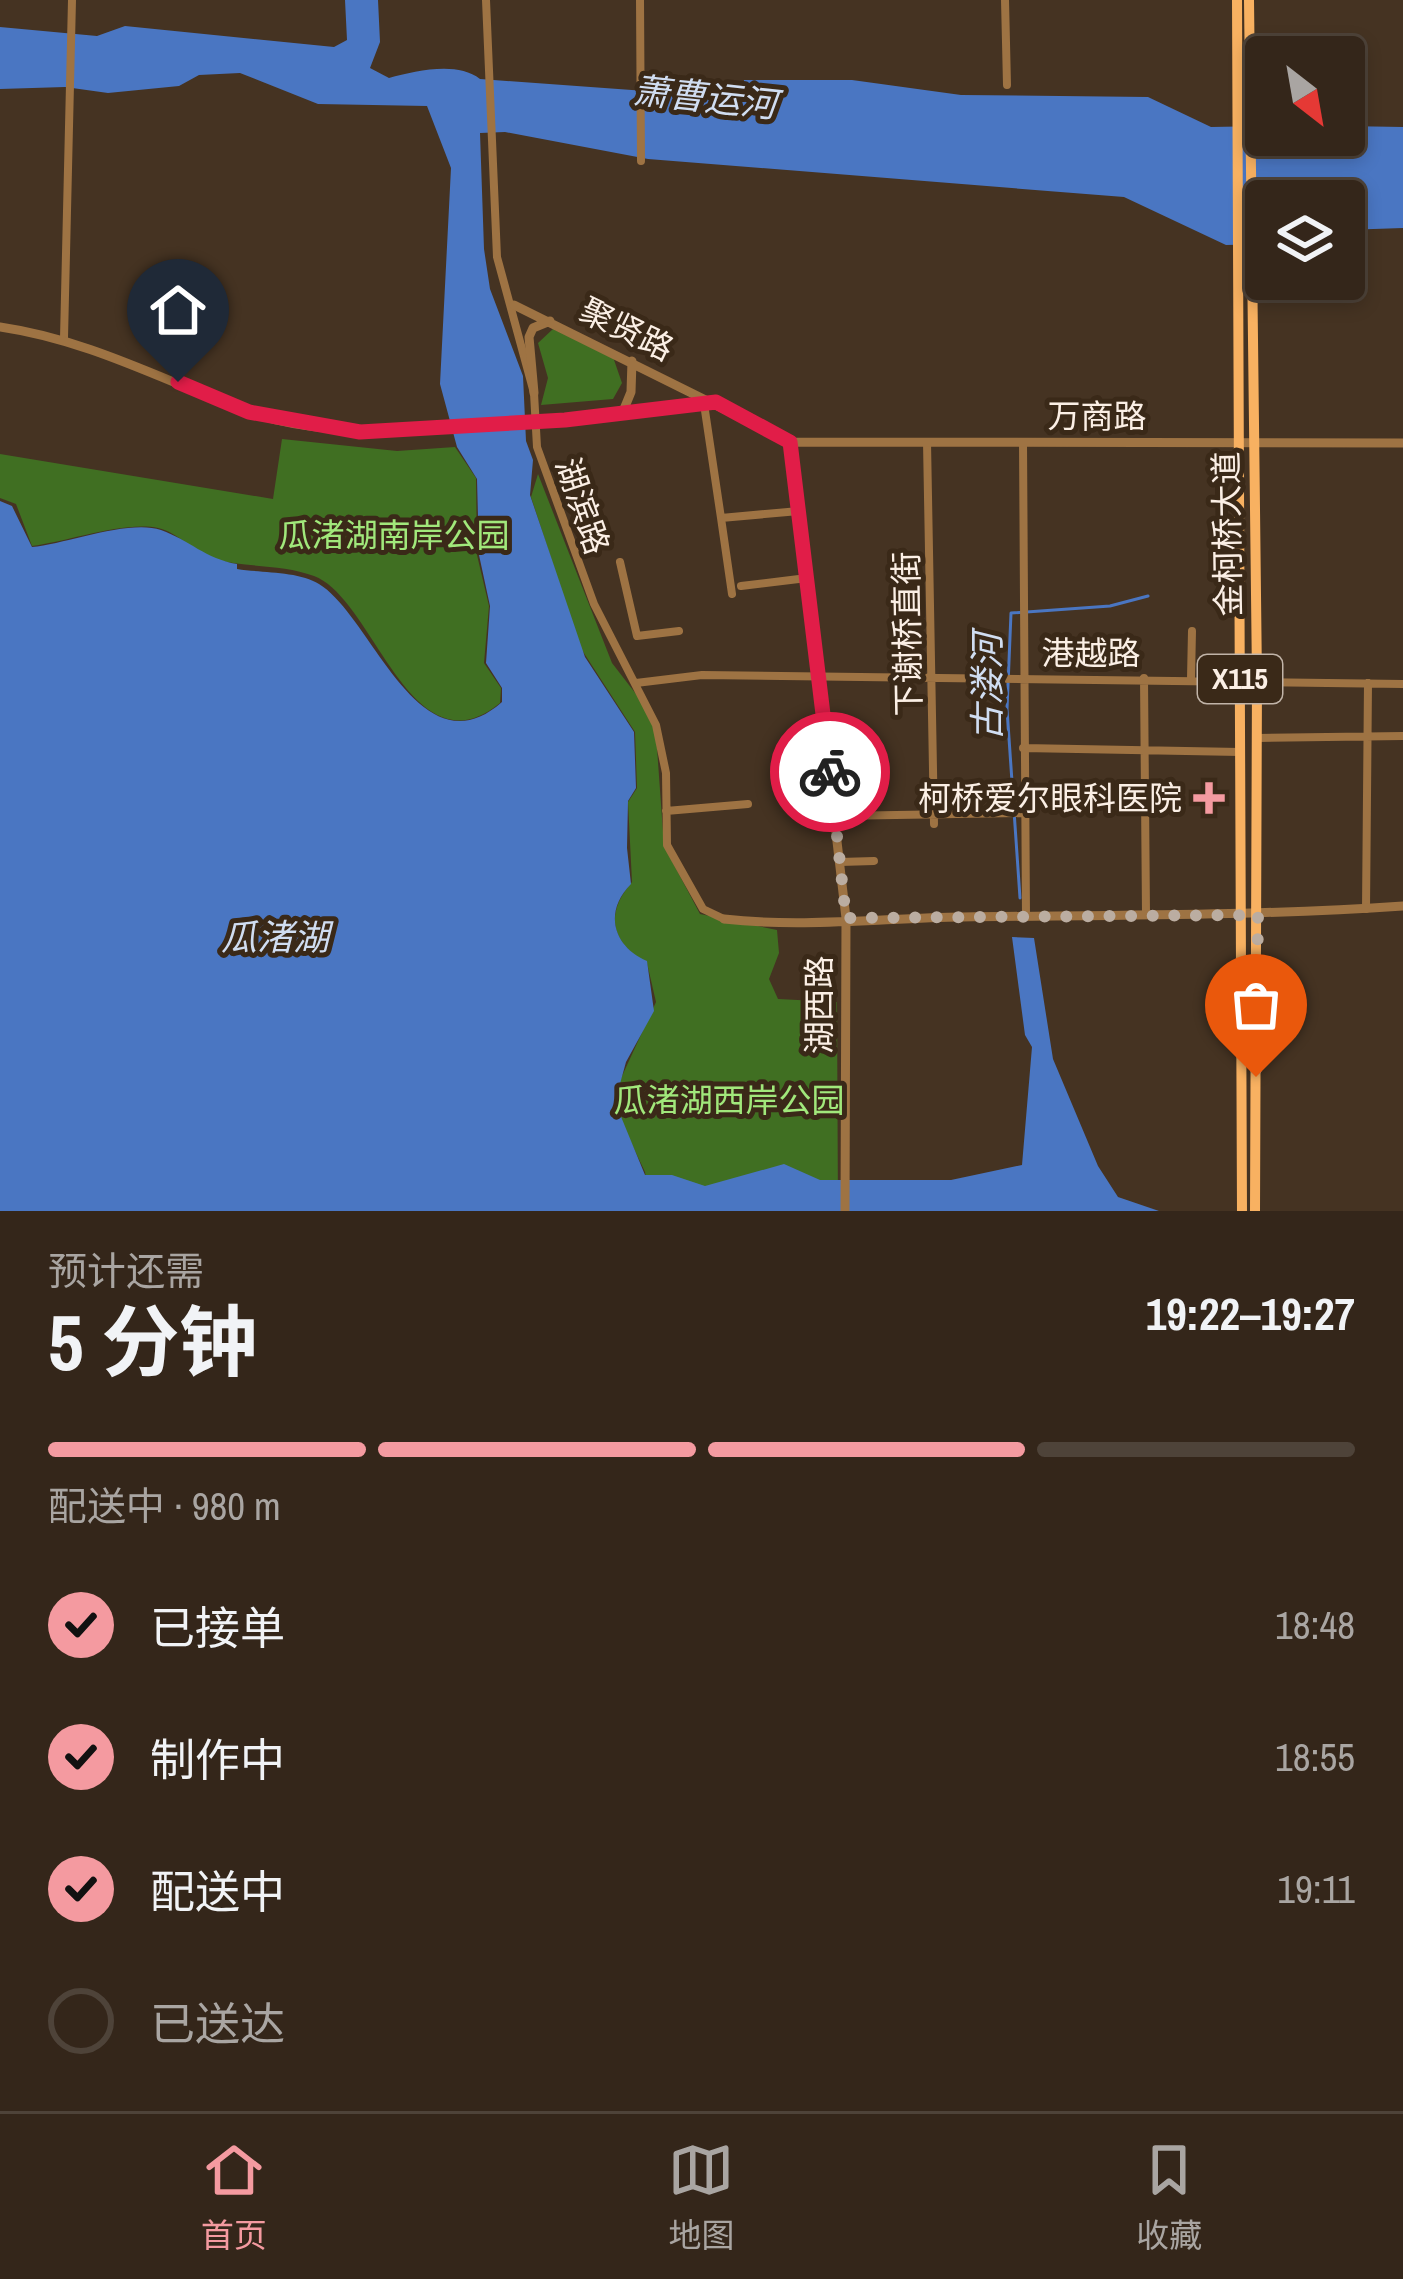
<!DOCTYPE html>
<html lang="zh">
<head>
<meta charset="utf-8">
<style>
	:root { --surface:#34261a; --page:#3c2e23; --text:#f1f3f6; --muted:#a9a5a2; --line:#4e4339; --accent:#f49aa0 }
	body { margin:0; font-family:"Archivo Narrow","Noto Sans SC",sans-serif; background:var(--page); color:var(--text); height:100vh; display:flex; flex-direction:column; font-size:45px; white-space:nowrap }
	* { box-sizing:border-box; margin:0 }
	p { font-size:39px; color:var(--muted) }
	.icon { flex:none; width:66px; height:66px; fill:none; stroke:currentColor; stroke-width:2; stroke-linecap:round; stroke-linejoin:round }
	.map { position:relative; height:1211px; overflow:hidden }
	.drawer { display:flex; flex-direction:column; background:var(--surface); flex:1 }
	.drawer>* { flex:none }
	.needle { width:78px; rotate:149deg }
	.controls { position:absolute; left:1245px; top:36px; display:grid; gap:24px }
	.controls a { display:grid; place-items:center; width:120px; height:120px; border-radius:12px; background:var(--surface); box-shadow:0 6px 18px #0003,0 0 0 3px var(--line); font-size:60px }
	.pin { position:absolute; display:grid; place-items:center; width:102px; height:102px; color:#fff; margin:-123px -51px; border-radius:50% 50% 50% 0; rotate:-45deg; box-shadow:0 0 12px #0007 }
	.pin .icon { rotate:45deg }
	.courier { position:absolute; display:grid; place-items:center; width:120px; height:120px; margin:-60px; border:9px solid #e11d48; border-radius:50%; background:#fff; color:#222; box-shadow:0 3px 15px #0007 }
	.headline em { font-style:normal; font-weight:700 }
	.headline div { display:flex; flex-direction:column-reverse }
	.headline { display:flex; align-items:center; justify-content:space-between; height:204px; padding:0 48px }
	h1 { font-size:78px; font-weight:700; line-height:90px }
	.bar { display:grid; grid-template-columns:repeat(4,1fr); gap:18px 12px; align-content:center; height:144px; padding:0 48px }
	.bar i { height:15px; border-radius:9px; background:var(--line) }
	.bar .on { background:var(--accent) }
	.bar p { grid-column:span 4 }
	ol { padding:0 48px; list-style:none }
	li { display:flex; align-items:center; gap:36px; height:132px }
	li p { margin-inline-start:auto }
	li .icon { padding:12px; border-radius:50%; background:var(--accent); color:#111; stroke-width:4 }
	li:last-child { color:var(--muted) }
	li i { width:66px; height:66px; border:6px solid var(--line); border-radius:50% }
	.tabs { display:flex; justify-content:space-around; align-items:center; height:168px; border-top:3px solid var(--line); background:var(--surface); font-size:33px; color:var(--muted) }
	.tabs a { display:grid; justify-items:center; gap:6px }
	.tabs .on { color:var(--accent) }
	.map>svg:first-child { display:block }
</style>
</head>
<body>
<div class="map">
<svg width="1403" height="1211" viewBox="0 0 1403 1211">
	<rect width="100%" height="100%" fill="#453322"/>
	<path fill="#406f22" d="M553,329L613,357L622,383L613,399L541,405L548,378L538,343Z
		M282,439L397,451L455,447L476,478L477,555L489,606L484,663L501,688L500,703C411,776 374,598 314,576C283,564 246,568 214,559C194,553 178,532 158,528C123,521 67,542 32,546L16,504L0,498V454L273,499Z
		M538,474L612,663L646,707L656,734L664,846L700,914L777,930L779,953L769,979L778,999L837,1002L838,1211H651L645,1172L611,1100L656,1002L647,963C610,942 605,913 632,882L628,802L637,788L635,732L580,647L531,497Z"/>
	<path fill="#4a76c2" d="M345,0H378L380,42L370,68L389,78C416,71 457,61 480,79L742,98L744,80H852L961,95L1148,97L1211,127L1266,126V135H1344V126L1403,127V228L1344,230V201H1266V244L1226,245L1124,197L648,159L505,132L480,133L484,249L490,289L523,376L526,441L533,460L530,495L585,657L634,732L636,788L628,801L627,848L631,884C604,911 612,946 647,961L654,1011L626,1062L615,1102L645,1175H672L705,1186L784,1164L820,1180H951L1022,1165L1032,1047L1025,1035L1012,937L1034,938L1053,1059L1098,1166L1118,1197L1159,1211H0V501L12,506L32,547C66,544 129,519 161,530C189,540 206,559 237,564V569C261,573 299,571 319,584C372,616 419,775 502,702V688L486,663L490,606L479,555L477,479L457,447L440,384L451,168L427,106L318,104L240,73L199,75L179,86L108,93L65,87L0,89V27L97,36L125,26L334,47L347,40Z"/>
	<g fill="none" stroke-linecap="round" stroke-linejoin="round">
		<path stroke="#4a76c2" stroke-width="3" d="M1020,898L1007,709L1011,613L1110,606L1148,596"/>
		<path stroke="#9e7343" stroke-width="8" d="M486,0L497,257L534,393L537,447L594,604L656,725L666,773L667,845L703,909L724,919
			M640,0L641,161
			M1005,0L1007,85
			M64,338L72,0
			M704,404L721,518L799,511
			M927,442L934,824
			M1023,442L1026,916
			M721,518L732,594
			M620,562L637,636L679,631
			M741,586L807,578
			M1144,678L1146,914
			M1191,678L1192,631
			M636,683L702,675L1403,684
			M1257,738L1403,736
			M1023,748L1240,752
			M666,811L748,804
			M835,816L1024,813
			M840,862L874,861
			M1366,909L1368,683"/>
		<path stroke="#9e7343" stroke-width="9" d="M514,305L790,442L1403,443
			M0,327C89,340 162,380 246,411C305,432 368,432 430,429
			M534,393L529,337L533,328L550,321
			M622,414L631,392L632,361
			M565,420L716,402
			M790,442L846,918L845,1211
			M724,919C802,928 884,918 962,917C1109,915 1256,916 1403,906"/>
		<path stroke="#f8b161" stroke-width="10" d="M1237,0L1242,1211
			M1249,0L1257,679L1255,1211"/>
		<path stroke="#9e7343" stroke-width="9" d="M430,429L565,420"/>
	</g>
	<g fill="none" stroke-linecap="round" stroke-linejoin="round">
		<path stroke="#bbada1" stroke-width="12" stroke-dasharray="0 21.6" d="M830,772L846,918L1258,915L1256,1077"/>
		<path stroke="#e11d48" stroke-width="15" d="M178,382L249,412L360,432L565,420L716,402L790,442L830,772"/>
	</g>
	<path fill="#f49aa0" stroke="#3a2918" stroke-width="4.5" d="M1203 780h12v12h12v12h-12v12h-12v-12h-12v-12h12z"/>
	<g text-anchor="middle" stroke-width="10" stroke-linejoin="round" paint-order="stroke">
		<rect fill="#3a2918" stroke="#c1b4a8" stroke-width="3" x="1198" y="655" width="84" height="48" rx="9"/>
		<g font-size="30" font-weight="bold" fill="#fbefe5">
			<text x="1240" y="689">X115</text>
		</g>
		<g font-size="33" fill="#fbefe5" stroke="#3a2918">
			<text transform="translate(627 329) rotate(26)" y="12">聚贤路</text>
			<text x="1097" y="428">万商路</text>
			<text transform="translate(583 506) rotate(71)" y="12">湖滨路</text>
			<text transform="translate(1227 534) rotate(-91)" y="12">金柯桥大道</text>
			<text transform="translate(907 634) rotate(-91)" y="12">下谢桥直街</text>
			<text x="1091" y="665">港越路</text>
			<text transform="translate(819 1005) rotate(-90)" y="12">湖西路</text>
		</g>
		<g font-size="33" fill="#a1e87b" stroke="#3a2918">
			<text x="394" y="547">瓜渚湖南岸公园</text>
			<text x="729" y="1112">瓜渚湖西岸公园</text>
		</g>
		<g font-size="33" fill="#fbefe5" stroke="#3a2918" text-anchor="end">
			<text x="1182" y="810">柯桥爱尔眼科医院</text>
		</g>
		<g font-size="36" font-style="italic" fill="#d0ddf1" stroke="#3a2918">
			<text transform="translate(705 97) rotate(6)" y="13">萧曹运河</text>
			<text transform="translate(987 687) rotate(-90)" y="13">古溇河</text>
			<text x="275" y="950">瓜渚湖</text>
		</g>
	</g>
</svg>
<div class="controls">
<a><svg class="needle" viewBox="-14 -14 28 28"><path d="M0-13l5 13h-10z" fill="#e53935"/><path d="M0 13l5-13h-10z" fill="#a9a5a2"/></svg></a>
<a><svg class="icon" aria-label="layers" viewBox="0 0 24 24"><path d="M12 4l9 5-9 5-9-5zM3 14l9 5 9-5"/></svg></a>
</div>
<div class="pin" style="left:1256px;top:1077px;background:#ea580c"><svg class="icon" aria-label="bag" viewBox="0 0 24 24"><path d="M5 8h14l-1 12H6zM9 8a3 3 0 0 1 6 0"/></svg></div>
<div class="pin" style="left:178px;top:382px;background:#1f2937"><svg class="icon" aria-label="home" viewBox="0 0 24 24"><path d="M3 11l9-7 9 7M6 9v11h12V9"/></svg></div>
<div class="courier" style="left:830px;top:772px"><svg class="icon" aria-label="bike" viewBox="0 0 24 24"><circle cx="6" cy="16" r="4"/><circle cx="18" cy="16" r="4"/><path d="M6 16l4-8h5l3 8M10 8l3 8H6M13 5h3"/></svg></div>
</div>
<section class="drawer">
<div class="headline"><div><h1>5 分钟</h1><p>预计还需</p></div><em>19:22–19:27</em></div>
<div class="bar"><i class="on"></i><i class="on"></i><i class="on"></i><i></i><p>配送中 · 980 m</p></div>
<ol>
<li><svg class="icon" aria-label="check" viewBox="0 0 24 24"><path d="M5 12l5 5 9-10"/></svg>已接单<p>18:48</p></li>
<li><svg class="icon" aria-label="check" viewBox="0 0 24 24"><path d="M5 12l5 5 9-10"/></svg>制作中<p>18:55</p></li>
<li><svg class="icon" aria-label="check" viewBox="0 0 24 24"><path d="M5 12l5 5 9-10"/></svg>配送中<p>19:11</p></li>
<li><i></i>已送达</li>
</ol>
</section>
<nav class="tabs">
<a class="on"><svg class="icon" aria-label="home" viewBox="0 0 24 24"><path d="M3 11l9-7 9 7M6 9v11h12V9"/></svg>首页</a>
<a><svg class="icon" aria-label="map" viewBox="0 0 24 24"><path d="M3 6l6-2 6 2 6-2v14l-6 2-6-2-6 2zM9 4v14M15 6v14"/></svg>地图</a>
<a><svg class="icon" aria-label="saved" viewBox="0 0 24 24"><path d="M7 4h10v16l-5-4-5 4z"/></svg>收藏</a>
</nav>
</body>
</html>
